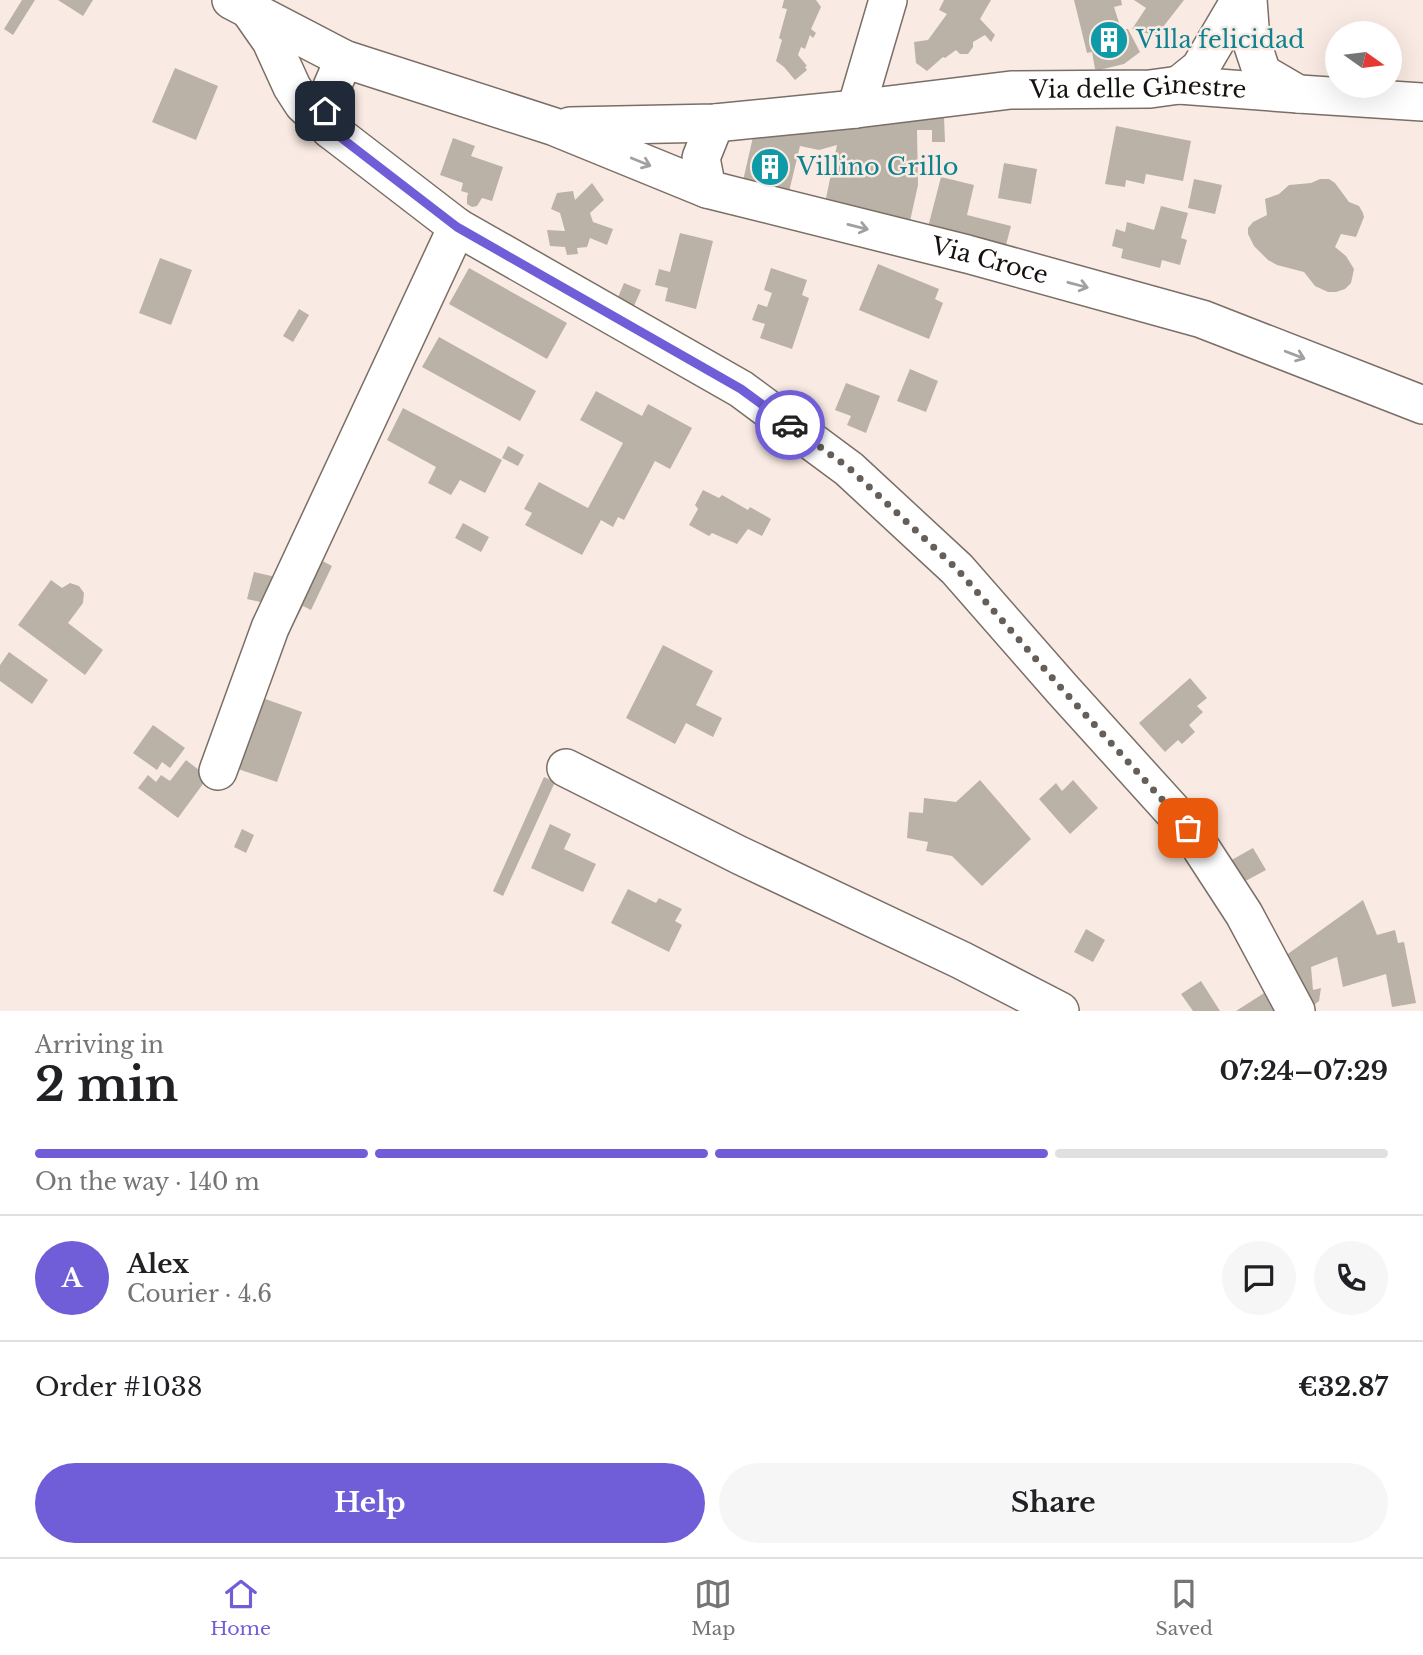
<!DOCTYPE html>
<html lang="en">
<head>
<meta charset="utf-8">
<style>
	:root { --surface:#fff; --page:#f6f6f6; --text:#202124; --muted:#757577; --line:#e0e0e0; --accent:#705ed8 }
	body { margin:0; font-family:"Libre Baskerville",serif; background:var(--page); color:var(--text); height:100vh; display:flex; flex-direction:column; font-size:26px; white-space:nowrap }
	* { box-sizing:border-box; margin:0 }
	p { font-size:23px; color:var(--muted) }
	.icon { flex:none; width:38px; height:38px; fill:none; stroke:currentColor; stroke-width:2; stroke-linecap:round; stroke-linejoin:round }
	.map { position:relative; height:1011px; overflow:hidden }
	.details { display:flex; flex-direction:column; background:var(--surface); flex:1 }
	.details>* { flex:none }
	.needle { width:46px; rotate:104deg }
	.controls { position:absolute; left:1325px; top:21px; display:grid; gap:14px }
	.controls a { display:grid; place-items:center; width:77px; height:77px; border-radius:50%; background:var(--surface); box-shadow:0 7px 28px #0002; font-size:35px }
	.pin { position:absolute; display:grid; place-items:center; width:60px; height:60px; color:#fff; margin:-30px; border-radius:14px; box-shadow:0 4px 10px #0006 }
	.courier { position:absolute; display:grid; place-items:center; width:70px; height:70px; margin:-35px; border:5px solid #705ed8; border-radius:50%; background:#fff; color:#222; box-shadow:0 2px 9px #0007 }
	.summary em { font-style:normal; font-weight:700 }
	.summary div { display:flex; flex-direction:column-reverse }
	.summary { display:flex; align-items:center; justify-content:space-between; height:119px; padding:0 35px }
	h1 { font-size:46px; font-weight:700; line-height:52px }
	.bar { display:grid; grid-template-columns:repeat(4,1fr); gap:10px 7px; align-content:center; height:84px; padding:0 35px }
	.bar i { height:9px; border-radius:5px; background:var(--line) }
	.bar .on { background:var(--accent) }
	.bar p { grid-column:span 4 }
	.line { display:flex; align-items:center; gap:18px; padding:0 35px; border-top:2px solid var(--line) }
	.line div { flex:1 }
	.round { display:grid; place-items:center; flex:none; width:74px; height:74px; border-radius:37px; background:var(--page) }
	.primary-button { display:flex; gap:14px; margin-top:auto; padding:14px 35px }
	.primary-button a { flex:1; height:80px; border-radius:42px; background:var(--accent); color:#fff; font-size:28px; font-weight:700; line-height:80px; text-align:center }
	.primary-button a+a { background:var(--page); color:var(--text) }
	.tabs { display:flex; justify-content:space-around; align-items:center; height:98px; border-top:2px solid var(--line); background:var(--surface); font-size:19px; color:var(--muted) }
	.tabs a { display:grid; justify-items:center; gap:4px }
	.tabs .on { color:var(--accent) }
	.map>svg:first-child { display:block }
</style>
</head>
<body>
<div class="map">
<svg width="1423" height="1011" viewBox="0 0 1423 1011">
	<rect width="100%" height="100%" fill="#f9ebe3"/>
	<path fill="#bab2a6" d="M22,0H35L13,35L4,29Z
		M58,0H93L83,16Z
		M784,0H816L821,7L811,29L816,33L813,38L810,35L805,49L801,47L798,55L807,66L805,67L807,70L795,80L784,67L776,61L782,40L779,38L787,9L782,8Z
		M944,0H991L980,19L995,35L991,42L985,35L973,42V47L968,54H960L956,50L945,58L943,57L927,71L916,63L914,42L928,40L947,14L939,10Z
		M1074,0H1121L1122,5L1114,7L1121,29H1128L1140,52L1124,64L1099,70L1095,69L1092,52L1087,53Z
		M1134,0H1184L1156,36L1132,29L1146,8Z
		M175,68L218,86L196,140L152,122Z
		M944,117L945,142H932V130H917L918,185L910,221L825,203L837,145L819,150L800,146L788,196L742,185L753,137Z
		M1116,126L1191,141L1183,181L1146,174L1144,184L1126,180L1125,187L1105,184Z
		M453,138L475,146L471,156L503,167L492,201L482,198L477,206L472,207L467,204V198L468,193L461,191L463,183L440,175Z
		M1004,163L1037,169L1031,204L998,198Z
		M941,177L974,185L967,215L1011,226L1006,245L928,227Z
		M1194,179L1222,185L1215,214L1188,208Z
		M1320,179H1329L1335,183L1349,202L1359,206L1363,213L1364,217L1356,237L1341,234L1335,247L1346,256L1354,269L1351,283L1345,289L1336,292H1328L1315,286L1304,272L1277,265L1268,260L1254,246L1248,234V228L1253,222L1267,215L1265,199L1279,194L1289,185L1311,183Z
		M592,183L604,200L590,213L593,222L613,229L607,245L590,238L587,247L577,248L578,254L567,255L565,247L550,246L547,230L565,231L560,213L551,209L557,193L573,191L575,200Z
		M1161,206L1188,213L1181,238L1187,240L1180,265L1162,260L1160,268L1121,258L1123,249L1112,246L1116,229L1125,232L1127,222L1154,230Z
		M680,233L713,241L696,309L665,301L668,288L655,285L659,269L670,272Z
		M160,258L192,270L171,325L139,313Z
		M878,264L939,289L935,299L943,303L929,339L859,310Z
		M469,268L567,323L547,359L449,304Z
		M771,268L807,280L802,295L809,298L792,349L760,338L765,324L752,320L758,304L767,307L772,293L764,290Z
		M624,283L641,290L633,308L616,302Z
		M299,309L309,315L293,342L283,336Z
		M439,337L536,391L520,421L422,367Z
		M910,369L938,381L926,412L897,401Z
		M846,383L880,396L866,433L847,425L851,416L835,410Z
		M596,391L642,416L648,404L692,428L670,469L655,461L624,520L618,517L613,527L601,520L582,555L525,525L532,513L524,509L539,482L588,508L623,443L580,420Z
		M403,408L502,460L485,493L460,480L451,495L428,483L436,467L387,440Z
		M508,446L524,455L518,466L502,458Z
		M703,490L719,498L722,495L748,510L750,507L771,519L762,536L748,529L737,544L712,533L709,536L689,525L698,509L695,505Z
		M463,523L489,537L481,552L455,538Z
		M315,557L332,566L311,610L303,606L296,619L287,615Z
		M254,572L280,578L273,605L247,599Z
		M51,580L62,588L70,583L79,586L84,593L83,603L68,623L103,650L85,675L18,625Z
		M663,645L713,671L696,705L722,718L713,737L686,723L675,744L626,718Z
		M9,652L48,680L32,704L0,681V665Z
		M1190,678L1207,698L1197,706L1203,712L1189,725L1195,732L1182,744L1178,740L1165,752L1139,723Z
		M254,695L302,712L277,782L229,766Z
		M153,725L185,748L170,768L162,762L157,770L133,753Z
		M186,760L208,777L178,818L138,788L148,775L156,782L161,775L170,781Z
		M544,777L555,782L503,896L493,891Z
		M980,780L1031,839L982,886L952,856L926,851L928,842L907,838L909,812L923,813L924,798L956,802Z
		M1073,780L1098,808L1070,834L1039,799L1056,783L1062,791Z
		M550,824L571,834L564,849L596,864L583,892L531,868Z
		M242,829L254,835L246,853L234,847Z
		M1253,848L1266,870L1238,885L1226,863Z
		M628,889L656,903L659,898L682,909L675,921L682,925L669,952L611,923Z
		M1363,900L1377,935L1395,930L1398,943L1404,942L1416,1003L1392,1007L1386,974L1343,987L1337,957L1311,967L1313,990L1321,988L1319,1001L1308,1010L1278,961Z
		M1086,929L1105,940L1093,962L1074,952Z
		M1201,981L1220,1011H1193L1181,994Z
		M1272,988L1287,1011H1236Z"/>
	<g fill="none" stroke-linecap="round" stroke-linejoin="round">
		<g stroke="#7a6e66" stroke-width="40">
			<g id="minor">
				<path id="s1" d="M231,0L344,59L555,127L707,189L967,254L1202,319L1423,405"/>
				<path d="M1248,0L1251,40L1262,73L1298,94"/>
				<path d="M250,11L271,41L292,87L303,104L331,130"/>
				<path d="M344,59L331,89L325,111L331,130L457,227L741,389L849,469L957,569L1063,690L1188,828L1244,914L1296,1011"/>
				<path d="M1179,85L1200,68L1240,0"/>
				<path d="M856,109L888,0"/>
				<path id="s2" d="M570,126L715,123L856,109L1011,90L1150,89L1179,85L1299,94L1423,102"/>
				<path d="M707,189L701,158L715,123"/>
				<path d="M566,768L739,855L961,960L1060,1011"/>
				<path d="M218,771L270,628L457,227"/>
			</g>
		</g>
		<use href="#minor" stroke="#fff" stroke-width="37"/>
	</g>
	<defs><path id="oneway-shaft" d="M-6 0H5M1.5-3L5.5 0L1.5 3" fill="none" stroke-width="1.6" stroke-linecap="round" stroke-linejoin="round" transform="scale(1.75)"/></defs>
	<g stroke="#a2a09f">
		<use href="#oneway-shaft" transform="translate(641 162) rotate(22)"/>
		<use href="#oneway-shaft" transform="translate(858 227) rotate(14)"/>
		<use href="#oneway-shaft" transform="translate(1078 285) rotate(15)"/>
		<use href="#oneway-shaft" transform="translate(1295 355) rotate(21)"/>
	</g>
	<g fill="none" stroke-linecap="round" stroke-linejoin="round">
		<path stroke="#665e59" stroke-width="7" stroke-dasharray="0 12.6" d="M790,425L849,468L957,569L1063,690L1188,828"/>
		<path stroke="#705ed8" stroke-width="9" d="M325,111L331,130L457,227L741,389L790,425"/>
	</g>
	<defs>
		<g id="building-disc" transform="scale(2.0125)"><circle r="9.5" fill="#0f9aa8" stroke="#f9ebe3"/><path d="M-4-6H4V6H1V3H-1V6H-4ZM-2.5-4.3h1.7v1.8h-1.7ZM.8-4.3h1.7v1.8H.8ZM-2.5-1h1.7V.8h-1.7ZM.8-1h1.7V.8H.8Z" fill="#fff"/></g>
	</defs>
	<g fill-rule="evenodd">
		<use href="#building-disc" x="1109" y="40"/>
		<use href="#building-disc" x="770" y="167"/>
	</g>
	<g text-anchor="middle" stroke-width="5" stroke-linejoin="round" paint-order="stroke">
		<g font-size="24" fill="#0d838f" stroke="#f9ebe3" text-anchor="start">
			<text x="1136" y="48">Villa felicidad</text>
			<text x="797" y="175">Villino Grillo</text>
		</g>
		<g font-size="24" fill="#17120f" stroke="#f9ebe3">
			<text dy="8" stroke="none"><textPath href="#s2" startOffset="570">Via delle Ginestre</textPath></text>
			<text dy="8" stroke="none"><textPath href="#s1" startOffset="805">Via Croce</textPath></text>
		</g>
	</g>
</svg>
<div class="controls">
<a><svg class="needle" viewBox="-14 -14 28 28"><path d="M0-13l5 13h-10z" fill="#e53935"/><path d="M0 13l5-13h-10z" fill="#757577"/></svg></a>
</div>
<div class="pin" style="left:1188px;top:828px;background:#ea580c"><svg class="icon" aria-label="bag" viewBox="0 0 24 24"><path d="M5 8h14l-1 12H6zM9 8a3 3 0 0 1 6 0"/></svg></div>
<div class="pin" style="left:325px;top:111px;background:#1f2937"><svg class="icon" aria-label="home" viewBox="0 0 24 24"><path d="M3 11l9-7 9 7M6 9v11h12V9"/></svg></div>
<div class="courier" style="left:790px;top:425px"><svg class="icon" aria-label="car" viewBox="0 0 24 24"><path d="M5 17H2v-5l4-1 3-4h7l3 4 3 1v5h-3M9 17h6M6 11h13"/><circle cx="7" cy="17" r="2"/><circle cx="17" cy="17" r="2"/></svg></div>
</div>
<section class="details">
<div class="summary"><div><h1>2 min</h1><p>Arriving in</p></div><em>07:24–07:29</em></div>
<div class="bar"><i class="on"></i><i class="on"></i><i class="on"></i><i></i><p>On the way · 140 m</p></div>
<div class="line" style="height:126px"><b class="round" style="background:var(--accent);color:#fff">A</b><div><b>Alex</b><p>Courier · 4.6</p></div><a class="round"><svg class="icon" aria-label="chat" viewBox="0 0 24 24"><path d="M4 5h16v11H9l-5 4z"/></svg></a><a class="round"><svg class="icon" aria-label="phone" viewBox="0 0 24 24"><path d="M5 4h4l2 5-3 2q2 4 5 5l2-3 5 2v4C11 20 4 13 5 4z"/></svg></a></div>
<div class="line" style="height:91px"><div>Order #1038</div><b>€32.87</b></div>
<div class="primary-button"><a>Help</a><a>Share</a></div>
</section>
<nav class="tabs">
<a class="on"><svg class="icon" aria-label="home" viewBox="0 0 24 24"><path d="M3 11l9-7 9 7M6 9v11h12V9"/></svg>Home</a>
<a><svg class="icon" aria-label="map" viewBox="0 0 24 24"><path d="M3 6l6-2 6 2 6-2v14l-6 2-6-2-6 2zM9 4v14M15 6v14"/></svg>Map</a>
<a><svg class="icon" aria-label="saved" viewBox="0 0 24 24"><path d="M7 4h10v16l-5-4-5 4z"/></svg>Saved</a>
</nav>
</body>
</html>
